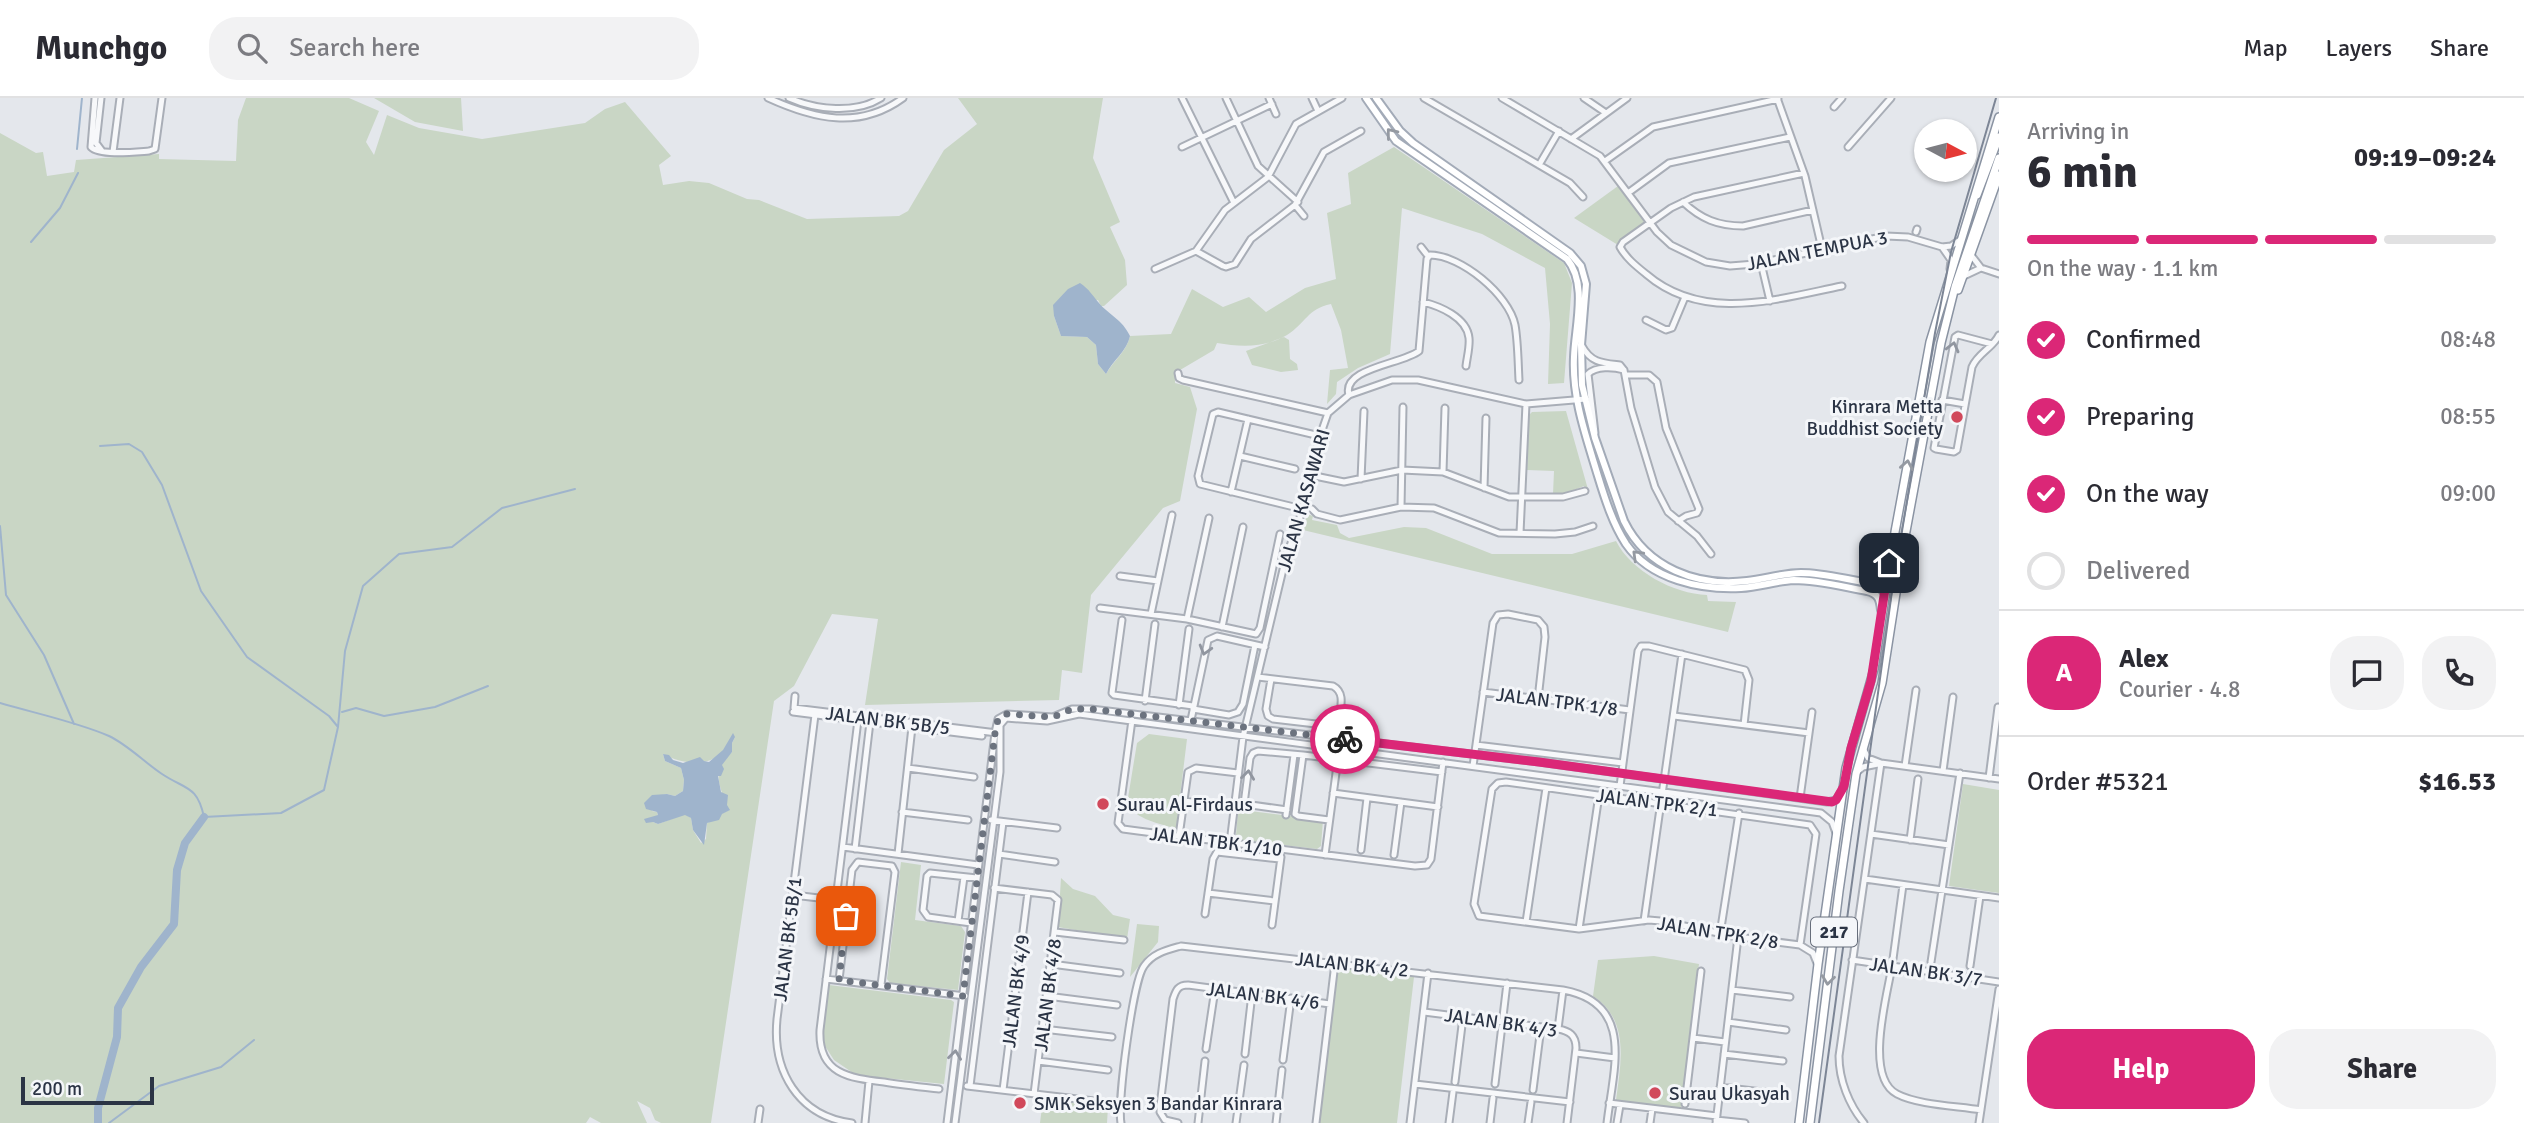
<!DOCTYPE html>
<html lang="en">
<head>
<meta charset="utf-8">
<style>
	:root { --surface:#fff; --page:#f2f2f3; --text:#2b2b33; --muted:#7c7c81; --line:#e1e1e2; --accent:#db2777 }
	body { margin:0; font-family:Signika,sans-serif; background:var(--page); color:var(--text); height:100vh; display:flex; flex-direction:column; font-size:26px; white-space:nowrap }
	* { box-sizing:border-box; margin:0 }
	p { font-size:23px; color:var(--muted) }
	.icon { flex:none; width:38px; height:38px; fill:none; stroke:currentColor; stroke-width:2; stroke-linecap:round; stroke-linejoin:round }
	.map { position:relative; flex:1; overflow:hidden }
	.details { display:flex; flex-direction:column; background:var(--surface); width:525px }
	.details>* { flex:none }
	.needle { width:46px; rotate:97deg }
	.buttons { position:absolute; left:1914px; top:21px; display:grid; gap:14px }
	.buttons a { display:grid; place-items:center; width:63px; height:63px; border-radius:50%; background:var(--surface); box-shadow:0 2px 5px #0004; font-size:35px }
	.scale { position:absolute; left:21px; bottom:18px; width:133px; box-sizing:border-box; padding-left:7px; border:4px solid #2b3445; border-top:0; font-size:19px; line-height:24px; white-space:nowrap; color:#2b3445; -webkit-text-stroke:5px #f4f6f9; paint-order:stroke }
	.pin { position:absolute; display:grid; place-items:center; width:60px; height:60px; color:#fff; margin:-30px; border-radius:14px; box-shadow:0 4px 10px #0006 }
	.courier { position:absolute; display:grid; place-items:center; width:70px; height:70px; margin:-35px; border:5px solid #db2777; border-radius:50%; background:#fff; color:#222; box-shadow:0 2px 9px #0007 }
	.head em { font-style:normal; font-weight:700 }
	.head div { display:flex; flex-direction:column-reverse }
	.head { display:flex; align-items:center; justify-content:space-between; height:119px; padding:0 28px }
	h1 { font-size:46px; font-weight:700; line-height:52px }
	.bar { display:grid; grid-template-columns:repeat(4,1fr); gap:10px 7px; align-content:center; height:84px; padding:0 28px }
	.bar i { height:9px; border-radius:5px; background:var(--line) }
	.bar .on { background:var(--accent) }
	.bar p { grid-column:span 4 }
	.line { display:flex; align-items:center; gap:18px; padding:0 28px; border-top:2px solid var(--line) }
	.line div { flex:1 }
	.round { display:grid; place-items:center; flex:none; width:74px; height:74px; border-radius:28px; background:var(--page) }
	ol { padding:0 28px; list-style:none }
	li { display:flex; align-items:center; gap:21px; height:77px }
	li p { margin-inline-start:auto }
	li .icon { padding:7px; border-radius:50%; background:var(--accent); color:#fff; stroke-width:4 }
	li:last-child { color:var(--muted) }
	li i { width:38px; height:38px; border:4px solid var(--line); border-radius:50% }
	.primary-button { display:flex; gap:14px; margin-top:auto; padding:14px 28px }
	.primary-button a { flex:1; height:80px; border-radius:28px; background:var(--accent); color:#fff; font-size:28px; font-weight:700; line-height:80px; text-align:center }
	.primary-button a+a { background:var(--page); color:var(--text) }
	header { display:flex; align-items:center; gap:42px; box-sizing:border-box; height:98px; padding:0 35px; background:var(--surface); border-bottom:2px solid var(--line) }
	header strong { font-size:33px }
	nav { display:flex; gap:38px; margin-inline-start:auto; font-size:24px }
	.search { width:490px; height:63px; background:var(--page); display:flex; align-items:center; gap:18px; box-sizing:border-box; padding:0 24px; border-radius:28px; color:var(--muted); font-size:26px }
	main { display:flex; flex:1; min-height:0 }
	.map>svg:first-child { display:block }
</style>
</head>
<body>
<header>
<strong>Munchgo</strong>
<div class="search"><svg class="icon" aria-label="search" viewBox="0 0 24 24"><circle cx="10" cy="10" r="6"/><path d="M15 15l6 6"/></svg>Search here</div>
<nav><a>Map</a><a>Layers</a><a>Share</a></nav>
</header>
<main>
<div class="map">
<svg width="1999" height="1025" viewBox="0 0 1999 1025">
	<rect width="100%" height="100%" fill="#e4e7ec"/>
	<path fill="#c9d6c5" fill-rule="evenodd" d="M246,0H349L379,13L366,44L374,57L387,17L419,30L482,41L585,25L605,11L625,4L671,58L659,67L663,87L689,83L709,85L747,101L759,102L807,121L899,118L908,113L944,52L977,26L958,0H1103L1093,60L1120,124L1110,129L1125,162L1127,187L1104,208H1101L1098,202L1054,218L1061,238L1087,239L1096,247L1098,266L1106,276C1114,262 1127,253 1130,238L1171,236L1192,191L1223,209L1249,199L1266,214L1305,190L1336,181L1327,115L1351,106L1348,75L1394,49L1564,165L1572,185L1564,285L1548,286L1550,226L1545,170L1482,136L1402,110L1390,256L1358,270L1337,284L1336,296L1327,306L1330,272L1348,270L1341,232L1331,206C1307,211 1306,225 1287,237C1265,250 1241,249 1217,245L1214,252L1175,275V285L1190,289L1197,311L1180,403L1163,410L1091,497L1082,575L1062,572L1059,602L865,607L878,521L832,516L794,588L774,603L711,1025H661L655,1022L650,1010L637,1003L647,1025H601L590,1019L586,1025H0V35L36,55L43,54L47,78L74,74L76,62L159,56V61L236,63L238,22ZM735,639L732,645V654C712,671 718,686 727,707L716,721L707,725L706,741L701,745L693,732L691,720L685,716L658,726L653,724L658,717L657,714L652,713L658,698L667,696L675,698L683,693L684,682L681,670L665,663L663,656C680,665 705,670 720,656C726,650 729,644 735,639Z
		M374,0H461L463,33L415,24Z
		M1618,88L1645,125L1618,147L1574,120Z
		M1284,239L1289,242L1290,261L1297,266L1298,272L1281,274L1252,267L1246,253Z
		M1566,313L1589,395L1587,396L1584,388L1564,396H1553L1554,373L1527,372L1529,317L1532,314Z
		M1307,416L1313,418L1312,422L1337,427L1340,435L1349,440L1404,429L1426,430L1492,456H1572L1616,443C1631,473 1674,496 1707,497L1708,503L1736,504L1728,534L1303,432Z
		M1149,636L1187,641L1176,731C1159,725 1137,722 1127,706L1137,645Z
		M1963,686L1999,692V795L1949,788Z
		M1242,712L1323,722L1321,748L1317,751L1239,742L1236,737L1238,714Z
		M901,764L921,767L915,822L961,828L965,834L958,892L890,885L887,881Z
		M1061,780L1073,791L1095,798L1113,817L1130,821L1127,841L1058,829Z
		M1137,826L1159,828L1158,844L1130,879Z
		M1654,858L1699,866L1681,1010L1636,1009L1616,1002C1621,965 1630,922 1593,898L1598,862Z
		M1338,869L1414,879L1397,1025H1319Z
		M829,887L951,902L954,904L944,986L856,977L834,962L825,948L823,935Z
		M1043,1001L1108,1009L1107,1025H1040Z"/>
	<path fill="#9fb4cc" d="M1080,185C1089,191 1093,198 1099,205C1109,217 1122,221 1130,238C1127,253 1113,262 1106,276L1098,266L1096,247L1087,239L1061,238L1054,218L1053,207L1068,191Z
		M733,635L735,639L732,645V654L722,667L724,671L721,678H718L721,694L728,697L727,707L730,712L722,716L719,722L707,725L704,747L693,732L691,720L685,717L658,726L653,724L646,725L644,721L658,717L657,714L646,711L644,705L652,697L667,696L675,698L683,693L684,682L681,670L665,663L663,656L669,657L673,662L683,665L700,659L704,663L709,664L723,652Z"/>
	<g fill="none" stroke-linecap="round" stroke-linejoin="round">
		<path stroke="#9fb4cc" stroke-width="2" d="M77,51L82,0
			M31,144L60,110L78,75
			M100,348L129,346L142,354L162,387L201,493L247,559L329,618L338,629
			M0,428L6,497L44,557L74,626
			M0,605C34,615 77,624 109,638C128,647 144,664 162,676C186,692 197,687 204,719L281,715L324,692L338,629L345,553L363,488L399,456L452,449L502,410L575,391
			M342,614L356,610L384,618L435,609L488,588
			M109,1025L159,988L221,969L254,942"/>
		<path stroke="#9fb4cc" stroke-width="8" d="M98,1025V1010L117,939L118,910L141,869L174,826L177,772L185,745L204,719"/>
		<g stroke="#a9aeb7" stroke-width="9">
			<path id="minor" d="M95,0L91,49C100,58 135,54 149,53L155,51L162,0
				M101,0L96,45L102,53
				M768,0C814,21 859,32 903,0
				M789,0C816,12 856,16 881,0
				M1182,0L1234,105
				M1226,0L1258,68L1298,104
				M1269,0L1276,16
				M1312,0L1318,13
				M1424,0L1570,85L1583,99
				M1502,0L1600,58L1657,134L1671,147L1706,164L1730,168L1755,166L1886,138L1908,139L1942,149L1951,148L1960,142
				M1584,0L1606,15
				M1777,0L1805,78L1822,151
				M1834,9L1842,0
				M1571,41L1627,0
				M1182,49L1272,6
				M1848,49L1891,0
				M113,54L120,0
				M1605,63L1653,29L1778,1
				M1539,67L1559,33
				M1804,75L1694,99L1671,110L1623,144L1620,149C1626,160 1636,168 1646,176C1703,225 1777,201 1842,188
				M1628,95L1669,65L1790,39
				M1683,104C1701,121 1718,128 1743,128L1813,112
				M1295,107L1304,118
				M1916,134L1917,131
				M1421,149L1428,158
				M1942,149L1951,162L1950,171
				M1196,153L1223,168L1226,169L1235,166L1251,141L1295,107L1324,54L1361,33
				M1971,157L1981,170L1999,176
				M1761,165L1770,203
				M1155,171L1196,153L1225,112L1268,79L1296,26L1342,0
				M1964,178L1981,170
				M1423,204C1439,208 1467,219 1469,240C1470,249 1467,259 1466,268
				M1646,222L1666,232L1672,230L1685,199
				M1992,246L1958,237L1955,239L1934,350L1936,351L1954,354L1957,352L1972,269C1978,255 1993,250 1999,237
				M1582,248C1591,265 1603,265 1620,267L1624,272
				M1624,272L1631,310L1655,389L1668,414L1697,438L1711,456
				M1178,275L1179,280L1183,282L1328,315
				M1625,277H1649L1657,284L1666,330L1699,411L1697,415L1686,418L1678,423
				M1349,297C1341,270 1403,266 1419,253L1427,161L1430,157C1461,157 1509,197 1515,227C1518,244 1518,264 1519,282
				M1942,302L1965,306
				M1595,335L1588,276C1596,268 1613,269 1624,272
				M1240,358L1295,371
				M1443,374L1445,310
				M1310,377L1344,384L1402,372L1443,374L1509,399H1563L1585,393
				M1361,381L1364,313
				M1484,390L1486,320
				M1231,394L1248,321
				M1294,409L1200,386L1198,378L1213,316L1218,314L1320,338
				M1401,409L1403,309
				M1312,411L1317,416L1340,422L1401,409L1434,410L1499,435L1555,436L1575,434L1593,428
				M1520,435L1526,306
				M1120,478L1158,483
				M1100,510L1187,521L1256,536L1260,530L1280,436
				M1151,516L1172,417
				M1187,521L1209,420
				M1122,522L1112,595L1114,597L1193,608
				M1222,529L1243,429
				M1258,579L1333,588C1346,595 1340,610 1339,623L1333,628L1273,621L1268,618L1266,611L1271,581
				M1483,594L1630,612
				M795,598L794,610L997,635
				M1145,603L1155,526
				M1179,607L1189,531
				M1193,611L1229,617L1238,614L1243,606L1255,547
				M793,614L982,638
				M815,617L777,921C772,973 798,1018 852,1025
				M1674,618L1809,635
				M858,622L820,932C818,976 849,980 884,984C902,987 921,989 939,991
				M1132,622L1118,725L1123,731L1138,733L1415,768L1427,767L1431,761L1443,664
				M1191,622L1208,542L1217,538L1265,549
				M1476,647L1623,665
				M1863,650L1868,660L1881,665L1999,681
				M1473,668L1493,525L1498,517L1508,516L1538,522L1544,529L1545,539L1538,601
				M1905,668L1916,592
				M908,670L974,679
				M1858,673L1863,669L1878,666
				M1943,673L1953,599
				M1989,680L1998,609
				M1620,688L1638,553L1641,548H1649L1745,572L1749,582L1744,627
				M1333,695L1438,709
				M1800,700L1812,614
				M1184,703L1224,708
				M1287,712L1244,706L1250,660L1253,655L1258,653L1303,657
				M902,714L968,722
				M1286,717L1294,657
				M991,722L1057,730
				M1329,722L1298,718L1295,716L1303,657L1442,674
				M1871,736L1949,747
				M1179,738L1188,674L1196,670L1238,675
				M1910,742L1918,681
				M1230,745L1243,639L1286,459L1299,423L1320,338L1328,315L1349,297L1392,282H1418L1526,306L1586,301
				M843,749L978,767
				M855,751L870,624
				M1361,752L1367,700
				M898,756L912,629
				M999,756L1055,764
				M1325,757L1338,660
				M1394,757L1401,704
				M1865,781L1999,800
				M994,790L1052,797L1058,802L1034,996
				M1208,795L1275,803
				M793,797L836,802
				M1205,816L1213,761L1217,754L1280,761
				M958,823L964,779
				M1644,823L1682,556
				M1526,824L1546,690
				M971,825L928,819L923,812L927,778L930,775L977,780
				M1272,827L1281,759
				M1579,831L1599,697
				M1055,834L1124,842
				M1720,836L1739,715
				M1800,847L1816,736L1810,727L1506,684L1498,685L1492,691L1474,806L1479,818L1579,831L1649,822L1660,823L1738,839L1800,847L1813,855L1817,865
				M1893,861L1903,787
				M1852,862L1999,884
				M1931,864L1960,675
				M1051,866L1120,875
				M1892,868C1887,898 1864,979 1897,996C1918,1007 1957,1008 1981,1012
				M1970,868L1980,798
				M826,881L965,898
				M839,882L852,772L858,764L892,768L895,774L881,887
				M1732,892L1790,899
				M1047,898L1117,907
				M1424,914L1558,931C1569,933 1576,937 1576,950L1567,1025
				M1728,924L1786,932
				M1043,931L1112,939
				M1558,931L1563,892
				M1693,940L1725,944
				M1206,951L1215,891
				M1576,955L1615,960
				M1245,956L1252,896
				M1724,956L1783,963
				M1283,962L1291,900
				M1038,963L1108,972
				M1455,984L1463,919
				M1415,986L1570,1004
				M1495,986L1507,885
				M967,988L1120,1006
				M970,988L1003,724
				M1720,989L1779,996
				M1003,992L1028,794
				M1533,992L1541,929
				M1609,1005L1717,1018
				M1685,1006L1701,873
				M1716,1022L1745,1025
				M758,1025L760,1011
				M865,1025L869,983
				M947,1025L995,635L998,621L1007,616L1053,619L1072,611H1091L1539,664L1827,704L1836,702L1841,694
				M955,1025L1000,674V627L1006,620L1047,623L1079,616L1821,715L1832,724L1836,735
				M1121,1025C1117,1005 1133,883 1144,868C1153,855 1167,852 1181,848L1563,892C1636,905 1613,972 1607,1025
				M1178,1025L1165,1022L1160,1014V1008L1173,901C1176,892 1178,887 1188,887L1330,906
				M1198,1025L1205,963
				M1236,1025L1244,967
				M1276,1025L1282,972
				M1316,1025L1335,865
				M1410,1025L1428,875
				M1449,1025L1453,994
				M1490,1025L1493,1000
				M1528,1025L1531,1004
				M1617,1025L1620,1007
				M1650,1025L1652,1011
				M1716,1025L1738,839
				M1864,1025C1849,1007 1839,982 1839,958L1881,665
				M1979,1025L1999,891"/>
		</g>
		<g stroke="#a3abb8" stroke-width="10">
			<path id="major" d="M1366,0L1396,43L1567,161C1588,186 1575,228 1574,259C1572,300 1586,338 1598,378C1605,401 1613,426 1626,446C1651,482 1701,492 1741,490C1759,489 1776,483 1794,482C1818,482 1844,489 1867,493C1879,496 1880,502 1881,512
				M1376,0L1400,33L1413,45L1570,155L1581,168L1586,186L1581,247L1582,287L1595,340L1624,423C1647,470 1697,489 1747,483C1765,481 1783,475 1801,475C1824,475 1848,482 1871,485L1880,480L1889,467"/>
		</g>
		<g stroke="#8b94a3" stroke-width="10">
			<path id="highway" d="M1977,97L1999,39
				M1958,192L1999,77
				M1799,1025L1818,866L1846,670L1874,571L1895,434L1930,244L1999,19
				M1810,1025L1839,793L1856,676L1882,585L1904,444L1941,245L1955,189L1999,60"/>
		</g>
		<use href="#minor" stroke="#f7f8fa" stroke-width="5"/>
		<use href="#major" stroke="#fff" stroke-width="6"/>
		<use href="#highway" stroke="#fff" stroke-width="7"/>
		<path stroke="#7d8696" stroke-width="2" d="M1819,1025L1892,493L1935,235L1951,154L1996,0"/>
	</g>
	<defs><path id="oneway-chevron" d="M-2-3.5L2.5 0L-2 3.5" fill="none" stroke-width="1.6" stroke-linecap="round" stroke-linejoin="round" transform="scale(1.75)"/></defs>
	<g stroke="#959aa2">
		<use href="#oneway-chevron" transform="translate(1391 35) rotate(-129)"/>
		<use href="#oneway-chevron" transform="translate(1907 367) rotate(-80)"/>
		<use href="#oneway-chevron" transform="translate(1637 457) rotate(-136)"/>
		<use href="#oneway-chevron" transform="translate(1828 882) rotate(97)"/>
	</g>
	<g stroke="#9196a0">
		<use href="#oneway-chevron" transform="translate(1953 249) rotate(-76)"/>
		<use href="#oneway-chevron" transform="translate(1205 552) rotate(106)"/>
		<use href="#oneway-chevron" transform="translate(1248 677) rotate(-83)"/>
		<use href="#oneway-chevron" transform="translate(955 957) rotate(-83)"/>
	</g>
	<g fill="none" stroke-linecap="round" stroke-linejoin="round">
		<path stroke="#6c737f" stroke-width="7" stroke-dasharray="0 12.6" d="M846,818L839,882L963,898L995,635L998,621L1007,616L1053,619L1072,611H1091L1345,641"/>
		<path stroke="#db2777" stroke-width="9" d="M1345,641L1539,664L1832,704L1836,702L1844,688L1851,650L1871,583L1889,465"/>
	</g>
	<g fill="#d1495b" stroke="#f4f6f9" stroke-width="2.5">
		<circle cx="1957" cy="319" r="7"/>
		<circle cx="1103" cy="706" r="7"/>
		<circle cx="1655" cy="995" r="7"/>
		<circle cx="1020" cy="1005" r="7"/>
	</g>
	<g text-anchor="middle" stroke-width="6" stroke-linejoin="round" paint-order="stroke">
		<rect fill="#f4f6f9" stroke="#676e7b" stroke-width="2" x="1811" y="819.5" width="46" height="29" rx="5"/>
		<g font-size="18" font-weight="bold" fill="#2b3445">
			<text x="1834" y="840">217</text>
		</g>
		<g font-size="19" fill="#2b3445" stroke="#f4f6f9">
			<text transform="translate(1817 152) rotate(-11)" y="7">JALAN TEMPUA 3</text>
			<text transform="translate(1303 402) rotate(-74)" y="7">JALAN KASAWARI</text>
			<text transform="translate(1557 603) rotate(7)" y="7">JALAN TPK 1/8</text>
			<text transform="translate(888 622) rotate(7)" y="7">JALAN BK 5B/5</text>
			<text transform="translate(1657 704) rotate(7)" y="7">JALAN TPK 2/1</text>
			<text transform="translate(1216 743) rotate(7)" y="7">JALAN TBK 1/10</text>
			<text transform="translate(1718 834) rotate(9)" y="7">JALAN TPK 2/8</text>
			<text transform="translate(787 841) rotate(-83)" y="7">JALAN BK 5B/1</text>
			<text transform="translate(1352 866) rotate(6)" y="7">JALAN BK 4/2</text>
			<text transform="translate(1926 873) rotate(8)" y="7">JALAN BK 3/7</text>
			<text transform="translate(1015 893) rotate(-83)" y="7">JALAN BK 4/9</text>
			<text transform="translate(1047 897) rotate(-83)" y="7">JALAN BK 4/8</text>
			<text transform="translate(1263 897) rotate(7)" y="7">JALAN BK 4/6</text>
			<text transform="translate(1501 924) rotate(8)" y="7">JALAN BK 4/3</text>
		</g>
		<g font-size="19" fill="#2b3445" stroke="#f4f6f9" text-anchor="start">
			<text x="1943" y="315" text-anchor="end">Kinrara Metta<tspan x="1943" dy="22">Buddhist Society</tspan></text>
			<text x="1117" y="713">Surau Al-Firdaus</text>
			<text x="1669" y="1002">Surau Ukasyah</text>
			<text x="1034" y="1012">SMK Seksyen 3 Bandar Kinrara</text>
		</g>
	</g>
</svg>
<div class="buttons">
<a><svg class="needle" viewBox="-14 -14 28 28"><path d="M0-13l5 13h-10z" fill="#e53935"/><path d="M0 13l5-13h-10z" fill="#7c7c81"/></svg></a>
</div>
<div class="scale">200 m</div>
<div class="pin" style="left:846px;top:818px;background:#ea580c"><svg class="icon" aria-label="bag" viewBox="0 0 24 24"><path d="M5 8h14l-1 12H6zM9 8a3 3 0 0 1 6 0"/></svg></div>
<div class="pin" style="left:1889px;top:465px;background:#1f2937"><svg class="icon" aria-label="home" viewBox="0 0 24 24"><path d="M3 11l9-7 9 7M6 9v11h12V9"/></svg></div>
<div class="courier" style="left:1345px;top:641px"><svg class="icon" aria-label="bike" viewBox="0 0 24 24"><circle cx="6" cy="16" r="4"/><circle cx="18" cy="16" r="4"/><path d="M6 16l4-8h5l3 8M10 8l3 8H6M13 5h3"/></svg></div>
</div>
<section class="details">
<div class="head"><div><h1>6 min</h1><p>Arriving in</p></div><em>09:19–09:24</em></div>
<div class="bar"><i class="on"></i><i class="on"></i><i class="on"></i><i></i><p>On the way · 1.1 km</p></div>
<ol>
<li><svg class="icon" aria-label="check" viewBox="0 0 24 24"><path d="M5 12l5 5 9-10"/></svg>Confirmed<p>08:48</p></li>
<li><svg class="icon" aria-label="check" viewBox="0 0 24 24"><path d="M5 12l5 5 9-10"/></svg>Preparing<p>08:55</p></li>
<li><svg class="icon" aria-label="check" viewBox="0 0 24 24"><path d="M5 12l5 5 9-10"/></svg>On the way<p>09:00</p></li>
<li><i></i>Delivered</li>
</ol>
<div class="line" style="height:126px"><b class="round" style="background:var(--accent);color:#fff">A</b><div><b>Alex</b><p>Courier · 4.8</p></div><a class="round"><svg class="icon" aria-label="chat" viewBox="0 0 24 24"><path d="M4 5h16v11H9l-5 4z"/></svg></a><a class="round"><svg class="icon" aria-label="phone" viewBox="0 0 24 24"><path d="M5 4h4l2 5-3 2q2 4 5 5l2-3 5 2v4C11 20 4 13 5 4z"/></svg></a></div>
<div class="line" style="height:91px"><div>Order #5321</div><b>$16.53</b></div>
<div class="primary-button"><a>Help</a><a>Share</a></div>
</section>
</main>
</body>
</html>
